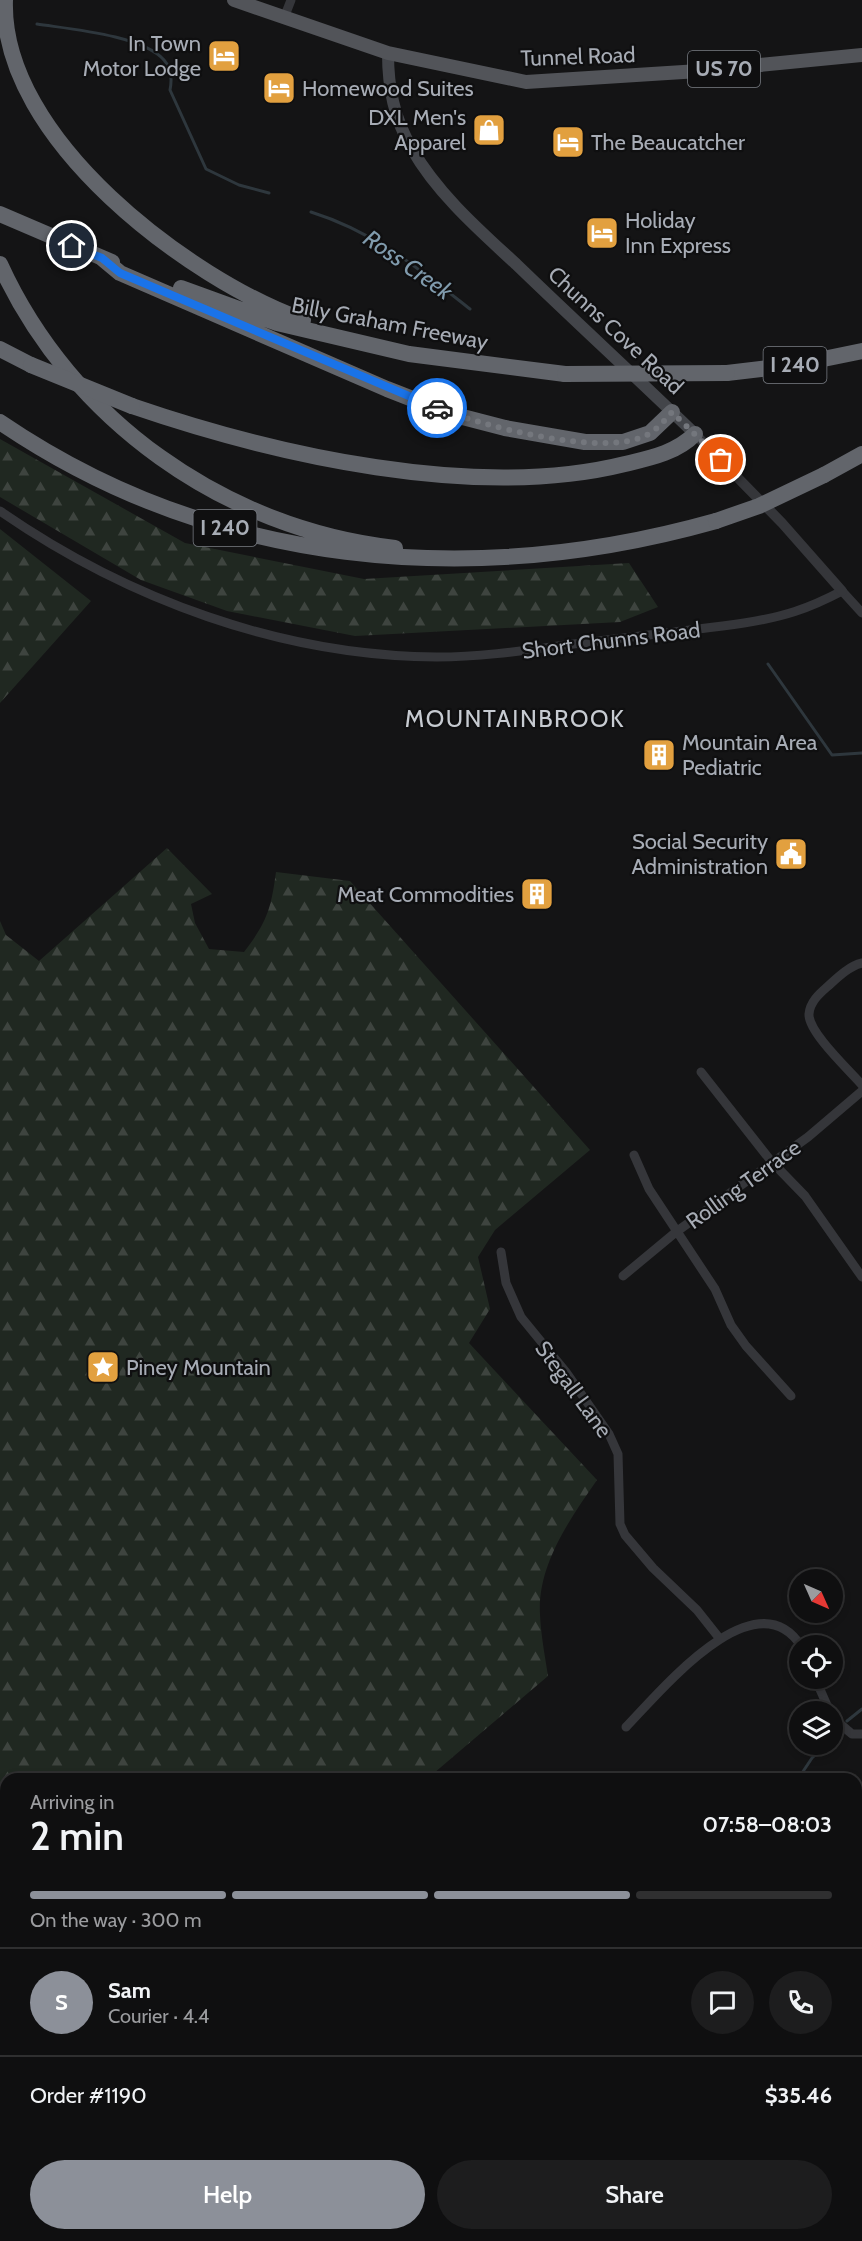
<!DOCTYPE html>
<html lang="en">
<head>
<meta charset="utf-8">
<style>
	:root { --surface:#0f0f10; --page:#1d1d1e; --text:#f1f3f6; --muted:#9b9c9f; --line:#2f2f30; --accent:#8c9099 }
	body { margin:0; font-family:Cabin,sans-serif; background:var(--page); color:var(--text); height:100vh; display:flex; flex-direction:column; font-size:22px; white-space:nowrap }
	* { box-sizing:border-box; margin:0 }
	p { font-size:20px; color:var(--muted) }
	.icon { flex:none; width:33px; height:33px; fill:none; stroke:currentColor; stroke-width:2; stroke-linecap:round; stroke-linejoin:round }
	.map { position:relative; flex:1; overflow:hidden }
	.drawer { position:absolute; left:0px; top:1773px; width:862px; height:468px; display:flex; flex-direction:column; background:var(--surface); border-radius:18px 18px 0 0; box-shadow:0 3px 9px #0003,0 0 0 2px var(--line) }
	.drawer>* { flex:none }
	.needle { width:39px; rotate:135deg }
	.buttons { position:absolute; left:789px; top:1569px; display:grid; gap:12px }
	.buttons a { display:grid; place-items:center; width:54px; height:54px; border-radius:50%; background:var(--surface); box-shadow:0 3px 9px #0003,0 0 0 2px var(--line); font-size:30px }
	.pin { position:absolute; display:grid; place-items:center; width:51px; height:51px; color:#fff; margin:-26px; border:3px solid #fff; border-radius:50%; box-shadow:0 2px 6px #0007 }
	.courier { position:absolute; display:grid; place-items:center; width:60px; height:60px; margin:-30px; border:4px solid #1a73e8; border-radius:50%; background:#fff; color:#222; box-shadow:0 2px 8px #0007 }
	.summary em { font-style:normal; font-weight:600 }
	.summary div { display:flex; flex-direction:column-reverse }
	.summary { display:flex; align-items:center; justify-content:space-between; height:102px; padding:0 30px }
	h1 { font-size:39px; font-weight:600; line-height:45px }
	.bar { display:grid; grid-template-columns:repeat(4,1fr); gap:9px 6px; align-content:center; height:72px; padding:0 30px }
	.bar i { height:8px; border-radius:4px; background:var(--line) }
	.bar .on { background:var(--accent) }
	.bar p { grid-column:span 4 }
	.line { display:flex; align-items:center; gap:15px; padding:0 30px; border-top:2px solid var(--line) }
	.line div { flex:1 }
	.round { display:grid; place-items:center; flex:none; width:63px; height:63px; border-radius:32px; background:var(--page) }
	.cta { display:flex; gap:12px; margin-top:auto; padding:12px 30px }
	.cta a { flex:1; height:69px; border-radius:36px; background:var(--accent); color:#fff; font-size:24px; font-weight:600; line-height:69px; text-align:center }
	.cta a+a { background:var(--page); color:var(--text) }
	.map>svg:first-child { display:block }
</style>
</head>
<body>
<div class="map">
<svg width="862" height="2241" viewBox="0 0 862 2241">
	<defs>
		<pattern id="forest-firs" width="22" height="20" patternUnits="userSpaceOnUse" patternTransform="scale(1.5)"><rect width="22" height="20" fill="#202821"/><path d="M5 1l3.5 6h-7zM16 11l3.5 6h-7z" fill="#3e443f"/></pattern>
	</defs>
	<rect width="100%" height="100%" fill="#141415"/>
	<path fill="url(#forest-firs)" d="M0,439L185,543L364,579L629,563L658,607L620,622L355,636L227,611L141,580L0,497Z
		M0,529L91,601L0,703Z
		M167,848L212,894L191,904L195,923L209,949L244,952C267,922 271,909 276,872L350,881L590,1150L495,1230L478,1257L490,1309L469,1343L597,1480C570,1519 537,1565 540,1615C541,1636 545,1656 548,1676L427,1779H6V2145L0,2152V921L6,935L39,961Z"/>
	<g fill="none" stroke-linecap="round" stroke-linejoin="round">
		<path stroke="#2e373d" stroke-width="3" d="M37,24C69,29 142,35 164,60C172,69 172,80 170,90L206,169L239,185L269,193
			M311,212C375,232 419,269 470,309
			M768,664L832,755L862,753
			M847,1721L862,1709
			M832,1740L837,1735
			M798,1779L812,1758L827,1744"/>
		<path stroke="#35363a" stroke-width="9" d="M284,18L291,0
			M0,511C127,599 281,656 437,657C483,657 528,650 573,644C630,637 687,631 744,623C783,617 808,609 842,591L862,613
			M862,963C849,966 837,978 827,987C819,994 810,1002 809,1014C808,1032 849,1070 862,1085
			M701,1072L771,1161L805,1196L862,1277
			M634,1155L649,1189L715,1289L731,1325L746,1346L791,1396
			M501,1252L506,1283L521,1317L566,1372L609,1434L618,1454L620,1524L625,1535L653,1568L697,1610L720,1639
			M623,1276L676,1232L808,1137L862,1091
			M815,1678L830,1712
			M832,1717L852,1734H862
			M626,1727C659,1693 755,1575 801,1646"/>
		<path stroke="#35363a" stroke-width="10" d="M695,434L782,523L842,591"/>
		<path stroke="#43454a" stroke-width="12" d="M388,53C388,88 394,118 412,149C437,193 479,230 516,264C575,321 636,377 695,434"/>
		<path stroke="#525459" stroke-width="14" d="M234,0L388,53L526,82L699,71L862,55"/>
		<path stroke="#62656b" stroke-width="16" d="M5,0C0,139 191,280 303,320
			M0,214L112,262
			M102,258L120,273L387,389L451,414L505,428L585,442H623L650,433L672,412
			M0,264C71,420 225,529 395,548
			M181,288L277,323L409,354L565,374
			M0,349L31,365
			M727,373L794,365L862,351
			M132,406C275,455 476,501 625,464C650,458 676,453 695,434
			M0,422C213,567 471,590 716,521
			M824,475L862,454"/>
		<path stroke="#62656b" stroke-width="16" d="M31,365L132,406
			M565,374L727,373
			M716,521L759,506L824,475"/>
	</g>
	<g fill="none" stroke-linecap="round" stroke-linejoin="round">
		<path stroke="#74777d" stroke-width="6" stroke-dasharray="0 10.8" d="M437,408C483,426 599,457 645,436C656,431 664,421 672,412L721,460"/>
		<path stroke="#1a73e8" stroke-width="8" d="M72,246L102,258L120,273L437,408"/>
	</g>
	<defs>
		<g id="hotel-square" transform="scale(1.725)"><rect x="-9" y="-9" width="18" height="18" rx="4" fill="#e2a03f" stroke="#0f0f10"/><path d="M-6-4.5h1.5V1H6V5H4.5V3h-9V5H-6ZM-4 0a1.8 1.8 0 1 1 3.6 0ZM.5 0V-2.5h3Q6-2.5 6 0Z" fill="#fff"/></g>
		<g id="shop-square" transform="scale(1.725)"><rect x="-9" y="-9" width="18" height="18" rx="4" fill="#e2a03f" stroke="#0f0f10"/><path d="M-5-2.5h2.3a2.7 3.5 0 0 1 5.4 0H5L5.5 6h-11ZM-1.5-2.5h3a1.5 2.3 0 0 0-3 0Z" fill="#fff"/></g>
		<g id="building-square" transform="scale(1.725)"><rect x="-9" y="-9" width="18" height="18" rx="4" fill="#e2a03f" stroke="#0f0f10"/><path d="M-4-6H4V6H1V3H-1V6H-4ZM-2.5-4.3h1.7v1.8h-1.7ZM.8-4.3h1.7v1.8H.8ZM-2.5-1h1.7V.8h-1.7ZM.8-1h1.7V.8H.8Z" fill="#fff"/></g>
		<g id="civic-square" transform="scale(1.725)"><rect x="-9" y="-9" width="18" height="18" rx="4" fill="#e2a03f" stroke="#0f0f10"/><path d="M-.6-6.5H3V-4.5H.6V-3L4-1V1h2V6H-6V1h2V-1L-.6-3ZM-1.2 2.5V6h2.4V2.5Z" fill="#fff"/></g>
		<g id="sight-square" transform="scale(1.725)"><rect x="-9" y="-9" width="18" height="18" rx="4" fill="#e2a03f" stroke="#0f0f10"/><path d="M0-6L1.8-2.2L6-1.7L2.9 1.2L3.7 5.4L0 3.3L-3.7 5.4L-2.9 1.2L-6-1.7L-1.8-2.2Z" fill="#fff"/></g>
	</defs>
	<g fill-rule="evenodd">
		<use href="#hotel-square" x="224" y="56"/>
		<use href="#hotel-square" x="279" y="88"/>
		<use href="#shop-square" x="489" y="130"/>
		<use href="#hotel-square" x="568" y="142"/>
		<use href="#hotel-square" x="602" y="233"/>
		<use href="#building-square" x="659" y="755"/>
		<use href="#civic-square" x="791" y="854"/>
		<use href="#building-square" x="537" y="894"/>
		<use href="#sight-square" x="103" y="1367"/>
	</g>
	<g text-anchor="middle" stroke-width="4.5" stroke-linejoin="round" paint-order="stroke">
		<g fill="#0f0f10" stroke="#797d84" stroke-width="1.5">
			<rect x="688" y="51" width="72" height="36" rx="4.5"/>
			<rect x="763.5" y="347" width="63" height="36" rx="4.5"/>
			<rect x="193.5" y="510" width="63" height="36" rx="4.5"/>
		</g>
		<g font-size="21" font-weight="bold" fill="#a7acb5">
			<text x="724" y="76">US 70</text>
			<text x="795" y="372">I 240</text>
			<text x="225" y="535">I 240</text>
		</g>
		<g font-size="22" fill="#a7acb5" stroke="#0f0f10" text-anchor="start">
			<text x="201" y="51" text-anchor="end">In Town<tspan x="201" dy="25">Motor Lodge</tspan></text>
			<text x="302" y="96">Homewood Suites</text>
			<text x="466" y="125" text-anchor="end">DXL Men's<tspan x="466" dy="25">Apparel</tspan></text>
			<text x="591" y="150">The Beaucatcher</text>
			<text x="625" y="228">Holiday<tspan x="625" dy="25">Inn Express</tspan></text>
			<text x="682" y="750">Mountain Area<tspan x="682" dy="25">Pediatric</tspan></text>
			<text x="768" y="849" text-anchor="end">Social Security<tspan x="768" dy="25">Administration</tspan></text>
			<text x="514" y="902" text-anchor="end">Meat Commodities</text>
			<text x="126" y="1375">Piney Mountain</text>
		</g>
		<g font-size="22" fill="#a7acb5" stroke="#0f0f10">
			<text transform="translate(578 56) rotate(-2)" y="8">Tunnel Road</text>
			<text transform="translate(390 323) rotate(11)" y="8">Billy Graham Freeway</text>
			<text transform="translate(616 330) rotate(43)" y="8">Chunns Cove Road</text>
			<text transform="translate(611 640) rotate(-7)" y="8">Short Chunns Road</text>
			<text transform="translate(743 1184) rotate(-36)" y="8">Rolling Terrace</text>
			<text transform="translate(574 1389) rotate(54)" y="8">Stegall Lane</text>
		</g>
		<g font-size="24" font-style="italic" fill="#809bad" stroke="#0f0f10">
			<text transform="translate(408 265) rotate(35)" y="8">Ross Creek</text>
		</g>
		<g font-size="24" letter-spacing="1.5" fill="#c7cbd1" stroke="#0f0f10">
			<text x="515" y="727">MOUNTAINBROOK</text>
		</g>
	</g>
</svg>
<div class="buttons">
<a><svg class="needle" viewBox="-14 -14 28 28"><path d="M0-13l5 13h-10z" fill="#e53935"/><path d="M0 13l5-13h-10z" fill="#9b9c9f"/></svg></a>
<a><svg class="icon" aria-label="locate" viewBox="0 0 24 24"><circle cx="12" cy="12" r="6"/><path d="M12 2v4M12 18v4M2 12h4M18 12h4"/></svg></a>
<a><svg class="icon" aria-label="layers" viewBox="0 0 24 24"><path d="M12 4l9 5-9 5-9-5zM3 14l9 5 9-5"/></svg></a>
</div>
<div class="pin" style="left:721px;top:460px;background:#ea580c"><svg class="icon" aria-label="bag" viewBox="0 0 24 24"><path d="M5 8h14l-1 12H6zM9 8a3 3 0 0 1 6 0"/></svg></div>
<div class="pin" style="left:72px;top:246px;background:#1f2937"><svg class="icon" aria-label="home" viewBox="0 0 24 24"><path d="M3 11l9-7 9 7M6 9v11h12V9"/></svg></div>
<div class="courier" style="left:437px;top:408px"><svg class="icon" aria-label="car" viewBox="0 0 24 24"><path d="M5 17H2v-5l4-1 3-4h7l3 4 3 1v5h-3M9 17h6M6 11h13"/><circle cx="7" cy="17" r="2"/><circle cx="17" cy="17" r="2"/></svg></div>
<section class="drawer">
<div class="summary"><div><h1>2 min</h1><p>Arriving in</p></div><em>07:58–08:03</em></div>
<div class="bar"><i class="on"></i><i class="on"></i><i class="on"></i><i></i><p>On the way · 300 m</p></div>
<div class="line" style="height:108px"><b class="round" style="background:var(--accent);color:#fff">S</b><div><b>Sam</b><p>Courier · 4.4</p></div><a class="round"><svg class="icon" aria-label="chat" viewBox="0 0 24 24"><path d="M4 5h16v11H9l-5 4z"/></svg></a><a class="round"><svg class="icon" aria-label="phone" viewBox="0 0 24 24"><path d="M5 4h4l2 5-3 2q2 4 5 5l2-3 5 2v4C11 20 4 13 5 4z"/></svg></a></div>
<div class="line" style="height:78px"><div>Order #1190</div><b>$35.46</b></div>
<div class="cta"><a>Help</a><a>Share</a></div>
</section>
</div>
</body>
</html>
